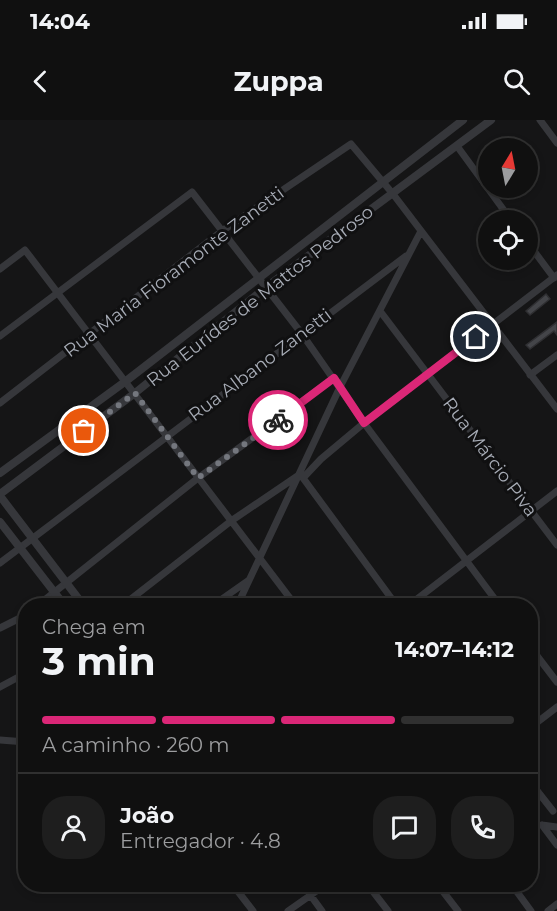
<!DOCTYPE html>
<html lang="pt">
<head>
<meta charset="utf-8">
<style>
	:root { --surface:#101010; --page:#1e1e1e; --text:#f1f3f6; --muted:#9c9d9f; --line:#303030; --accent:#db2777 }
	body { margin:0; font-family:Montserrat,sans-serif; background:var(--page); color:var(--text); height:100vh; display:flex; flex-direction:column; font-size:22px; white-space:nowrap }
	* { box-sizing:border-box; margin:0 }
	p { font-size:20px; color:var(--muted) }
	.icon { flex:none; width:33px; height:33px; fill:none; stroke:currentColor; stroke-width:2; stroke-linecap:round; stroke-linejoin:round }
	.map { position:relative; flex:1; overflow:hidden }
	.panel { position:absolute; left:18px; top:478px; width:520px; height:294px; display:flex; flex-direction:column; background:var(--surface); border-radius:24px; box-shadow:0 3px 9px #0003,0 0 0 2px var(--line) }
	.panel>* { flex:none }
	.needle { width:39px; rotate:10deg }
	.tools { position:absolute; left:478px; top:18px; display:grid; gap:12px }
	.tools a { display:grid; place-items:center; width:60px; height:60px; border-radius:50%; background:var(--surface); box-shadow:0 3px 9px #0003,0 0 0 2px var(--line); font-size:30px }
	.pin { position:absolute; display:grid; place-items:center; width:51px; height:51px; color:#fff; margin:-26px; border:3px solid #fff; border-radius:50%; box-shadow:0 2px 6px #0007 }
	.courier { position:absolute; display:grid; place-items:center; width:60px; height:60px; margin:-30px; border:4px solid #db2777; border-radius:50%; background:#fff; color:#222; box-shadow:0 2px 8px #0007 }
	.summary em { font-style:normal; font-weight:700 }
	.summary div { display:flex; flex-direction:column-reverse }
	.summary { display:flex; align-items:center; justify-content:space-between; height:102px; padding:0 24px }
	h1 { font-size:39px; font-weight:700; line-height:45px }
	.bar { display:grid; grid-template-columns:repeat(4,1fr); gap:9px 6px; align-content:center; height:72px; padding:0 24px }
	.bar i { height:8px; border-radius:4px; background:var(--line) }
	.bar .selected { background:var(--accent) }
	.bar p { grid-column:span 4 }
	.line { display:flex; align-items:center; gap:15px; padding:0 24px; border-top:2px solid var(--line) }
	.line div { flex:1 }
	.round { display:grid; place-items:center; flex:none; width:63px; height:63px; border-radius:24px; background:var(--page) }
	.status { display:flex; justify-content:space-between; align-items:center; height:42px; padding:0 30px; background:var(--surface); direction:ltr }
	.status svg { height:16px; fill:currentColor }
	header { display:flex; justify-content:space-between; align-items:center; height:78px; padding:0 24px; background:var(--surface); font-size:27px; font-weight:700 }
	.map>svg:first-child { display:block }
</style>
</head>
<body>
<div class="status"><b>14:04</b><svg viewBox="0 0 49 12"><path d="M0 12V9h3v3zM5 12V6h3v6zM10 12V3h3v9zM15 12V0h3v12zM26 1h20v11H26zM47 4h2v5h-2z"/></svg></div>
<header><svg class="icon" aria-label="back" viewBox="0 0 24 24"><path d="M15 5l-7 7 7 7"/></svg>Zuppa<svg class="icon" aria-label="search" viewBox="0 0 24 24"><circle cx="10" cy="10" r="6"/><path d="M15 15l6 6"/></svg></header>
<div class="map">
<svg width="557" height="791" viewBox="0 0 557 791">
	<rect width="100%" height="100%" fill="#151516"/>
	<path fill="#444549" stroke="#2f2f32" stroke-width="1.5" d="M546,174L550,179L530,195L526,191Z
		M557,202V215L554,211L530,229L526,225Z"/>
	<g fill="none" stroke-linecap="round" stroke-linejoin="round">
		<path stroke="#36373b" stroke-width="7" d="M540,0L557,23
			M457,26L511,100
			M528,123L554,158
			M0,149L25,130L296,486
			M380,191L557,425
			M0,216L192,72L302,214L364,303L500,486
			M530,255L557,235
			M0,283L222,111L351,24L393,74L557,289
			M303,358L321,339L364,303L557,155
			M303,358L397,486
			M0,443L406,136
			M37,486L198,358L334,258
			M122,486L231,401L299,355
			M212,486L249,460
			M237,486L340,267L421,111
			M408,486L557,371
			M0,508L26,495
			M531,528L557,562
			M0,567L26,553
			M531,607L557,587
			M0,620L26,622
			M531,663L553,691
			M542,705L557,725
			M542,705L557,707
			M233,765L253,791
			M303,765L322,791
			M368,765L388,791
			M438,765L458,791
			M512,765L531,791
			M288,791L325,765
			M548,791L557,784"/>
		<path stroke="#36373b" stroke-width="8" d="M0,353L126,261L463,0
			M0,374L135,273L265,168L491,0
			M0,376L84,486
			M0,402L65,486"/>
	</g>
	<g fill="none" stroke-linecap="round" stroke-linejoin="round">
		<path stroke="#74777e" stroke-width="6" stroke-dasharray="0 10.8" d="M84,311L135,273L198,358L278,300"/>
		<path stroke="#db2777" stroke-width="8" d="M278,300L334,258L364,303L476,217"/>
	</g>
	<g text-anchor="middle" stroke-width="6" stroke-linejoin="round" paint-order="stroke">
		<g font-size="18" fill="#a7acb6" stroke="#101011">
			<text transform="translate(174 152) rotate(-37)" y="6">Rua Maria Fioramonte Zanetti</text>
			<text transform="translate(260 176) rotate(-38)" y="6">Rua Eurídes de Mattos Pedroso</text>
			<text transform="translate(260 245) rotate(-37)" y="6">Rua Albano Zanetti</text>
			<text transform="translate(490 337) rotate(53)" y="6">Rua Márcio Piva</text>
		</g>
	</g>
</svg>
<div class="tools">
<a><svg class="needle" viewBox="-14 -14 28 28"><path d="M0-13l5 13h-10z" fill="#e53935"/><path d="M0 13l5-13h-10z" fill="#9c9d9f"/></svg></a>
<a><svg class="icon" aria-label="locate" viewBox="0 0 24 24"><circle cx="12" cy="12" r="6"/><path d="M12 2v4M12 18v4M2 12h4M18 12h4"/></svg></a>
</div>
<div class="pin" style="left:84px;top:311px;background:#ea580c"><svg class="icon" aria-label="bag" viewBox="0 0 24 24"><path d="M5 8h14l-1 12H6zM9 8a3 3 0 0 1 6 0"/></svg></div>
<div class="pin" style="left:476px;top:217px;background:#1f2937"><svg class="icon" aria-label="home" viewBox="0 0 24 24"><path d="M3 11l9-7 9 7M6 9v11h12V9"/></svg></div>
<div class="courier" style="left:278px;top:300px"><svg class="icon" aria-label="bike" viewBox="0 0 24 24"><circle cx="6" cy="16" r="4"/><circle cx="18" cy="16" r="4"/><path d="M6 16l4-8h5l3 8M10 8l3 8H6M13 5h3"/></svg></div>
<section class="panel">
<div class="summary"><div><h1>3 min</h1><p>Chega em</p></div><em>14:07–14:12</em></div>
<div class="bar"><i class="selected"></i><i class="selected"></i><i class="selected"></i><i></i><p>A caminho · 260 m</p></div>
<div class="line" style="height:108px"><a class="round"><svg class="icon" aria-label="person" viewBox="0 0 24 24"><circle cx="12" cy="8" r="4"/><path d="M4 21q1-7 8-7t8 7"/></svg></a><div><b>João</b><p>Entregador · 4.8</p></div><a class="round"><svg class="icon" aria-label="chat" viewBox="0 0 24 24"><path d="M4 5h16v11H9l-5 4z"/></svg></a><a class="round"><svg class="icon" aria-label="phone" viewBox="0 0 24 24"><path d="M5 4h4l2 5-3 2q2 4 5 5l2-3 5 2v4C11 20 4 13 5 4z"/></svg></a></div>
</section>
</div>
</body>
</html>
